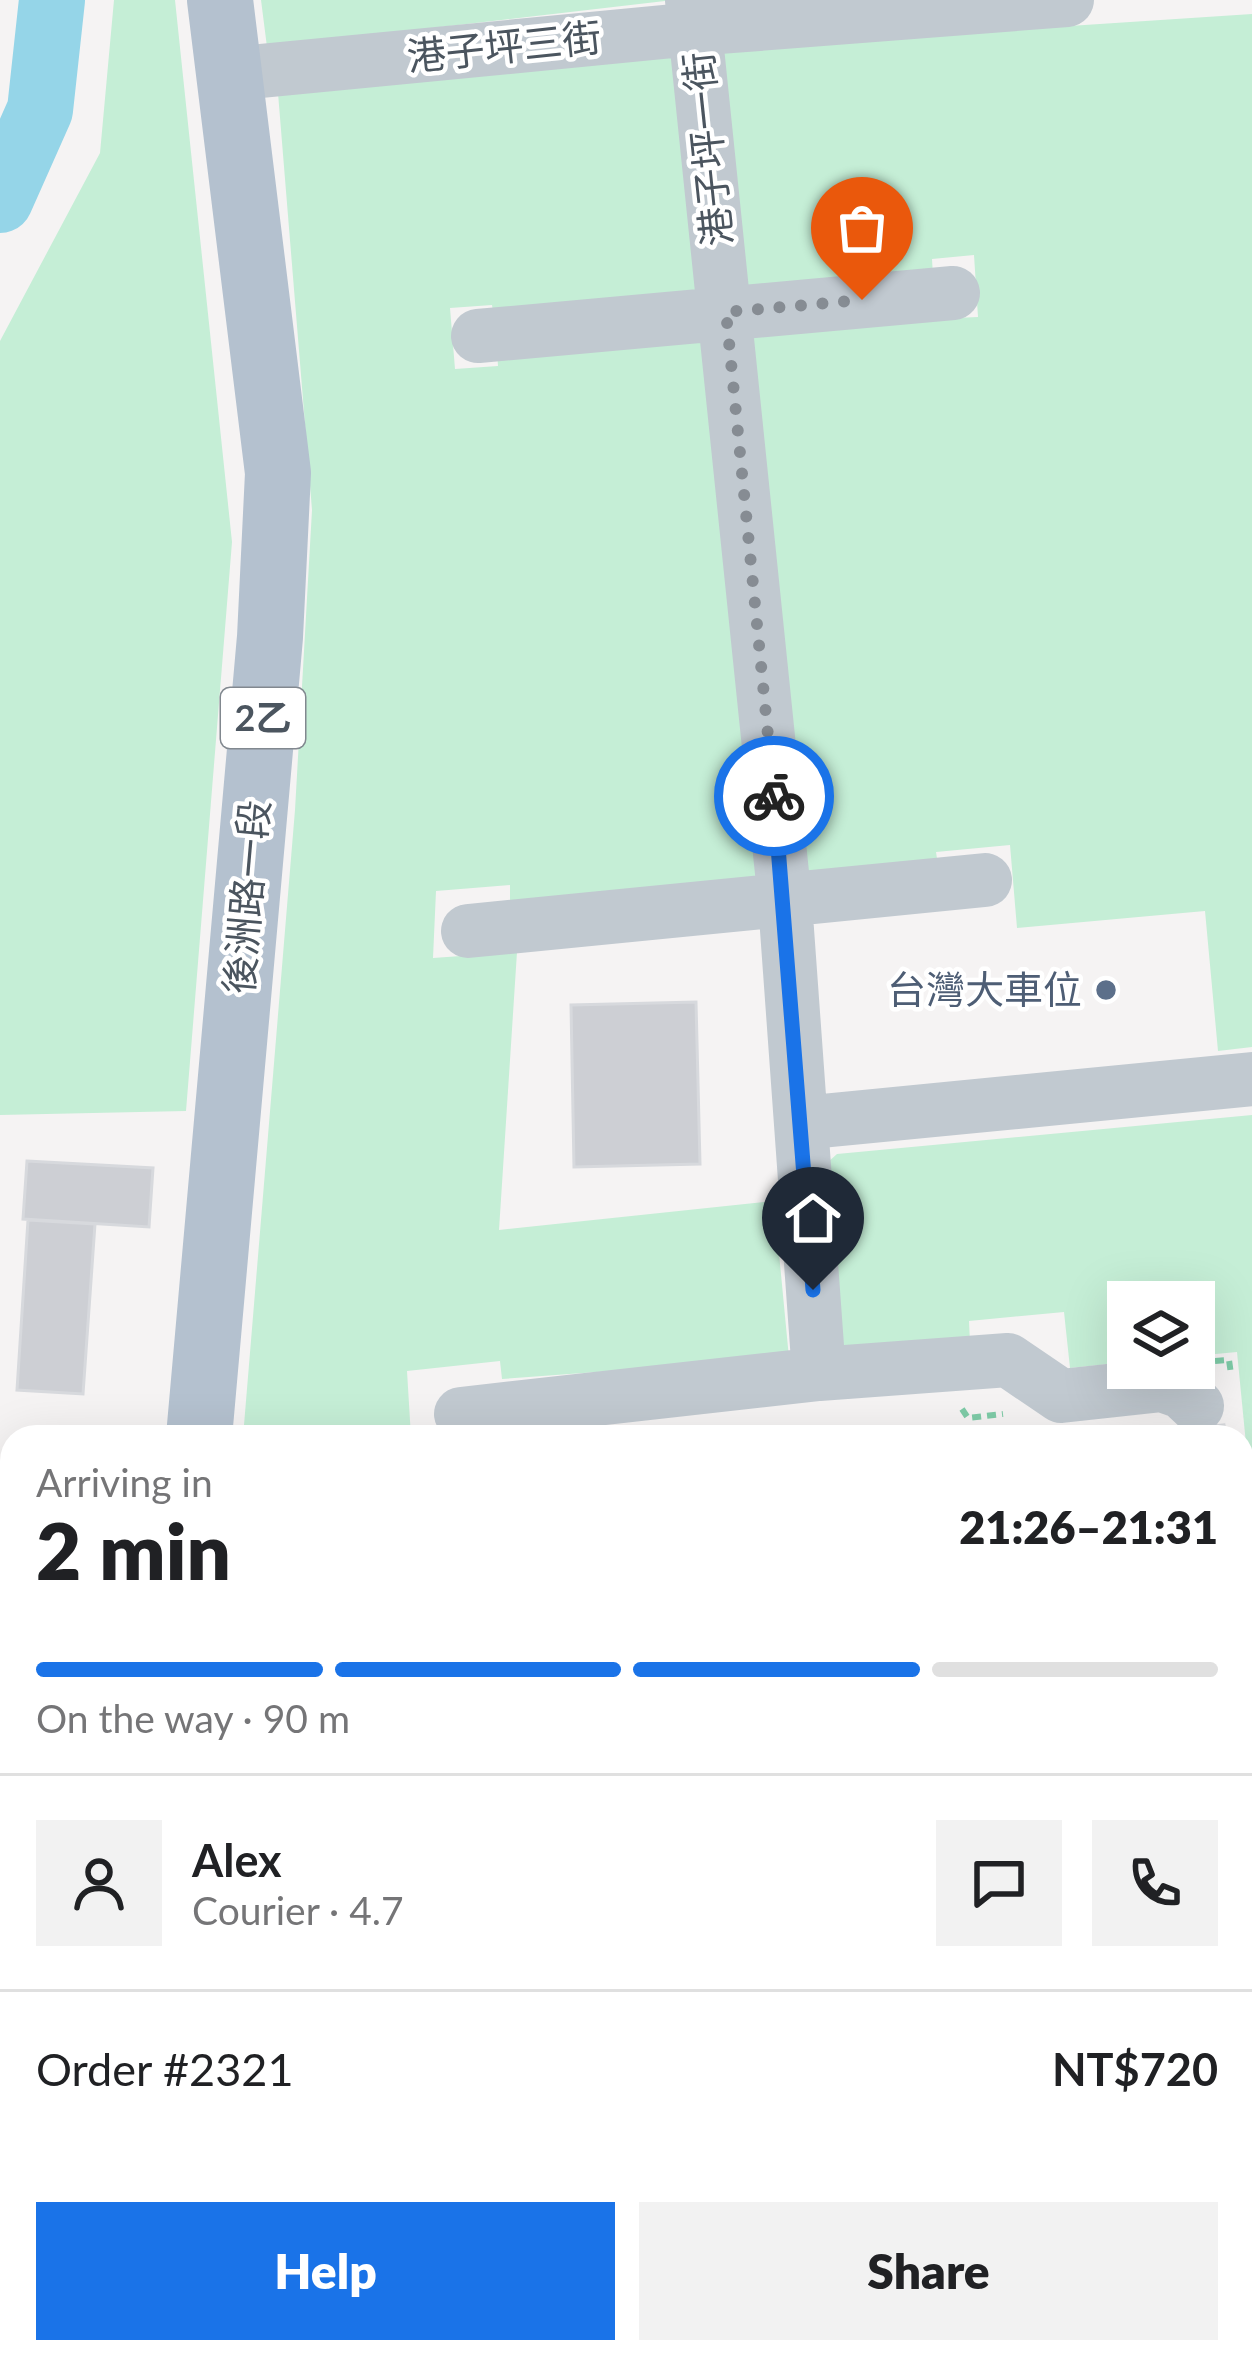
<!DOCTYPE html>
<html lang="en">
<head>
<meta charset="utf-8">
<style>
	:root { --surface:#fff; --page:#f2f2f2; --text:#202124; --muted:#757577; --line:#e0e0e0; --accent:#1a73e8 }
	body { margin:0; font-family:Lato,"Noto Sans TC",sans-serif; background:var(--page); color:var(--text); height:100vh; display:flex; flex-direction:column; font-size:45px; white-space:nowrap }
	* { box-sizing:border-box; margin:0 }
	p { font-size:39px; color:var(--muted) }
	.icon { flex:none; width:66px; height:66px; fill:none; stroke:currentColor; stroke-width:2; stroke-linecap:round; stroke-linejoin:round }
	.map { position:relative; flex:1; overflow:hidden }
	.drawer { position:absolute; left:0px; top:1425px; width:1254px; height:939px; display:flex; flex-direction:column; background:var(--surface); border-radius:36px 36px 0 0; box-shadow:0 12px 48px #0002 }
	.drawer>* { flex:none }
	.controls { position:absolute; left:1107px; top:1281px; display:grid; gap:24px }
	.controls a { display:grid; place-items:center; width:108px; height:108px; border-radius:0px; background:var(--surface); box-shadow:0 12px 48px #0002; font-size:60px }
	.pin { position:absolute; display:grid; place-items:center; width:102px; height:102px; color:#fff; margin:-123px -51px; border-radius:50% 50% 50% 0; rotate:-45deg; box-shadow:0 0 12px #0007 }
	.pin .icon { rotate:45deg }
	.courier { position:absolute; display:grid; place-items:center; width:120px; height:120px; margin:-60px; border:9px solid #1a73e8; border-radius:50%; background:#fff; color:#222; box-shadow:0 3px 15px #0007 }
	.overview em { font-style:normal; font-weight:800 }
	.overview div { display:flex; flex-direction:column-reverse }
	.overview { display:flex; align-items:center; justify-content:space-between; height:204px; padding:0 36px }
	h1 { font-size:78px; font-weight:800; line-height:90px }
	.bar { display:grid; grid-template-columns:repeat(4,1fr); gap:18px 12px; align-content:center; height:144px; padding:0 36px }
	.bar i { height:15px; border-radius:9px; background:var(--line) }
	.bar .selected { background:var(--accent) }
	.bar p { grid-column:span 4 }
	.line { display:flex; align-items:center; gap:30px; padding:0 36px; border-top:3px solid var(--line) }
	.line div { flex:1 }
	.round { display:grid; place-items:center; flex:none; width:126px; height:126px; border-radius:0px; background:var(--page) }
	.primary-button { display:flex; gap:24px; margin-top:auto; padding:24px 36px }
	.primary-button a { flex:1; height:138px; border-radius:0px; background:var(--accent); color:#fff; font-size:48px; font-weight:800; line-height:138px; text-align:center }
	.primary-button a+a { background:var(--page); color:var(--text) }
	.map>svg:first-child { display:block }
</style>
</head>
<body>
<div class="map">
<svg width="1252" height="2363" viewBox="0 0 1252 2363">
	<rect width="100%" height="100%" fill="#f5f3f3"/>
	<path fill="#c5eed6" d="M114,0H175L232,542L186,1111L0,1115V341L100,153Z
		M261,0H665V1L267,47Z
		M1252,14V1047L1218,1051L1205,911L1017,928L1010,845L936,852L939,872L802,884L752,327L978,317L974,255L932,259L933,276L746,292L720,49Z
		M673,56L697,299L494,318L492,305L450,308L455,369L498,366L497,351L702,332L764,890L510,912V885L436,891L433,958L517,952L499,1230L774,1201L789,1358L502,1379L500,1361L407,1371L411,1437H243L295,810L312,510L278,93Z
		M1252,1115V1505L1237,1352L1194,1356V1302H1128V1362L1070,1368L1064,1312L969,1321L970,1343L844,1358L827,1163L837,1154Z
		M1252,1806V2363H281L280,2352H1242V1807Z
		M12,1947V2352H110L111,2363H0V1948Z"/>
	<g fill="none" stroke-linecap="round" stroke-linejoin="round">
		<path stroke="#95d5e8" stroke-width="66" d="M0,200L40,110L52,0"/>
	</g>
	<path fill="#cdcfd4" stroke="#d7d9dd" stroke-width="3" d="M696,1002L700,1164L574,1167L571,1005Z
		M27,1161L153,1168L149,1227L23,1219Z
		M28,1220L95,1224L83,1394L17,1390Z
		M1224,1425L1226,1437H1104Z"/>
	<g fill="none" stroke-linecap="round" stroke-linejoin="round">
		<path stroke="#7ecba7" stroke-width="6" stroke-dasharray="9 6" stroke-linecap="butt" d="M1215,1361L1229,1360L1231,1374
			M962,1409L968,1418L1003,1414
			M1242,1481L1252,1577"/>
		<path stroke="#c1c9d0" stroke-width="54" d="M692,0L785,902L819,1374
			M229,74L694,29L1067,0
			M478,336L953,293
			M468,931L985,880
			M801,1123L1252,1079
			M461,1414L819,1374L1008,1360L1061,1396L1162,1385L1182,1392L1197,1406
			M1242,1685L1252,1684
			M1242,1761L1252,1760
			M0,1803L12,1802
			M0,1882L12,1881"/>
		<path stroke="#b4c1cf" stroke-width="66" d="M199,1437L270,637L278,473L220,0
			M203,2352L204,2363"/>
	</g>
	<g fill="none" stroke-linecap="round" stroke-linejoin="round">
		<path stroke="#868c93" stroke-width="12" stroke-dasharray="0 21.6" d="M774,796L726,312L862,300"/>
		<path stroke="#1a73e8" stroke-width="15" d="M774,796L813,1290"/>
	</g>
	<circle fill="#5c6f8a" stroke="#fff" stroke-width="4.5" cx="1106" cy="990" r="12"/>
	<g text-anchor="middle" stroke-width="9" stroke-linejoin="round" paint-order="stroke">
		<rect fill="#fff" stroke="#81888f" stroke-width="3" x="221" y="688" width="84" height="60" rx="9"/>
		<g font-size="36" font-weight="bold" fill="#4b555f">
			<text x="263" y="731">2乙</text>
		</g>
		<g font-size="39" fill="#4b555f" stroke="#fff">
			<text transform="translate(504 47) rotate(-6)" y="14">港子坪三街</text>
			<text transform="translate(708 149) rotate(-96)" y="14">港子坪一街</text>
			<text transform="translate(247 897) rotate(-85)" y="14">後洲路一段</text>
		</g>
		<g font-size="39" fill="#4e5e75" stroke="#fff" text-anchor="end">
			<text x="1082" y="1004">台灣大車位</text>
		</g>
	</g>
</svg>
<div class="controls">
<a><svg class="icon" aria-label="layers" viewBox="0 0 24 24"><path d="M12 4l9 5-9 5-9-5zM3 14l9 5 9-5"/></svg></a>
</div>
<div class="pin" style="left:862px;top:300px;background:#ea580c"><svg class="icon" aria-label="bag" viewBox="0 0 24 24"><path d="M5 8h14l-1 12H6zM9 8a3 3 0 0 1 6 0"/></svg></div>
<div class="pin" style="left:813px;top:1290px;background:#1f2937"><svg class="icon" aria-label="home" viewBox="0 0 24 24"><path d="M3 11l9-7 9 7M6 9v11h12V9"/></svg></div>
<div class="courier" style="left:774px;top:796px"><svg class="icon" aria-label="bike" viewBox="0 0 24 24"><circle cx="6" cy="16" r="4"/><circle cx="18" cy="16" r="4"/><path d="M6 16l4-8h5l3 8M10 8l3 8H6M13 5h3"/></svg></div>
<section class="drawer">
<div class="overview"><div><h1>2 min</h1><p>Arriving in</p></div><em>21:26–21:31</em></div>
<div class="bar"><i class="selected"></i><i class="selected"></i><i class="selected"></i><i></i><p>On the way · 90 m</p></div>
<div class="line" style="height:216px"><a class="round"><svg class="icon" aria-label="person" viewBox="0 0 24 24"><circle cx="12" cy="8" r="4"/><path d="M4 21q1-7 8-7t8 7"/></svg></a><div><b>Alex</b><p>Courier · 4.7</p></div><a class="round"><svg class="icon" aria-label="chat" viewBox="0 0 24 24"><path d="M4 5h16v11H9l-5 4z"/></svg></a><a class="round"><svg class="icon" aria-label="phone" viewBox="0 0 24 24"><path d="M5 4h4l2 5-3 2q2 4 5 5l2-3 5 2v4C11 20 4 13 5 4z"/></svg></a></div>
<div class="line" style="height:156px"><div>Order #2321</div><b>NT$720</b></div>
<div class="primary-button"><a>Help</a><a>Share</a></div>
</section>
</div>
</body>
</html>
